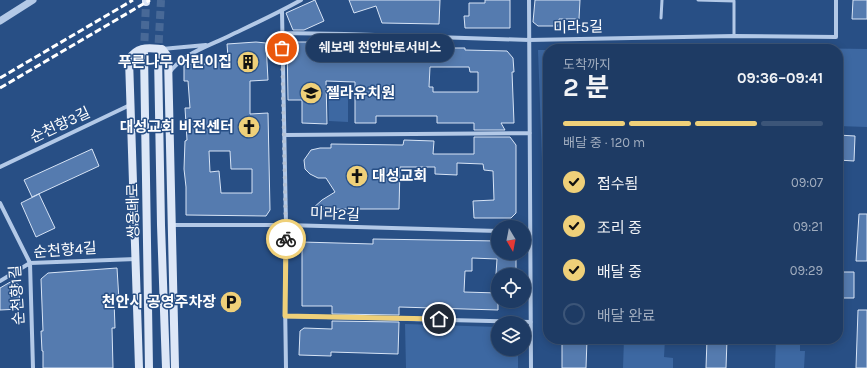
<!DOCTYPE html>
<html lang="ko">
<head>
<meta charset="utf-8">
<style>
	:root { --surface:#1e3b64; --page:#26426a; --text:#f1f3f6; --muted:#a1adbf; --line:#3c5578; --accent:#efd079 }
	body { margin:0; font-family:Karla,"Noto Sans KR",sans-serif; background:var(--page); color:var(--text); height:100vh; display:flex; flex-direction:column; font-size:15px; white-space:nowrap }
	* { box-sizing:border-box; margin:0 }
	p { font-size:13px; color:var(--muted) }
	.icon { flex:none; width:22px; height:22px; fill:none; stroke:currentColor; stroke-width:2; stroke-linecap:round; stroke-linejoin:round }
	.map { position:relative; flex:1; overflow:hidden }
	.sheet { position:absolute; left:543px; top:44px; width:300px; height:300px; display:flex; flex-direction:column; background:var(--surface); border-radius:16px; box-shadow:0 2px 10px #0003,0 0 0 1px var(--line) }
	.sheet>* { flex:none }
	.needle { width:26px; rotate:170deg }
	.fabs { position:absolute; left:491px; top:220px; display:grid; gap:8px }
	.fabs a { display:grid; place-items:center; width:40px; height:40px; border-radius:50%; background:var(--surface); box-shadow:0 2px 10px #0003,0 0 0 1px var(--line); font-size:20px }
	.pin { position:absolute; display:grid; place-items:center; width:34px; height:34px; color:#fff; margin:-17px; border:2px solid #fff; border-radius:50%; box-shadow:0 1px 4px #0007 }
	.courier { position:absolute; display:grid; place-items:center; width:40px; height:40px; margin:-20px; border:3px solid #efd079; border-radius:50%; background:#fff; color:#222; box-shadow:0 1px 5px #0007 }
	.bubble { position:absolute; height:28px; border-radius:14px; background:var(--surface); box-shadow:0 2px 10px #0003,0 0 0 1px var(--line); font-size:13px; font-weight:700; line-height:28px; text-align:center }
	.head em { font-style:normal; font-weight:700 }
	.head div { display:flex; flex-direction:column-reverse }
	.head { display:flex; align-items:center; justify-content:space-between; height:68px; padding:0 20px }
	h1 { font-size:26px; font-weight:700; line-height:30px }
	.bar { display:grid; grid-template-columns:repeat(4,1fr); gap:6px 4px; align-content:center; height:48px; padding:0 20px }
	.bar i { height:5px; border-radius:3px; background:var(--line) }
	.bar .active { background:var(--accent) }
	.bar p { grid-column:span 4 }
	ol { padding:0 20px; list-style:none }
	li { display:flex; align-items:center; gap:12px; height:44px }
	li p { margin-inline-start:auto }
	li .icon { padding:4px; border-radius:50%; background:var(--accent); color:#111; stroke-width:4 }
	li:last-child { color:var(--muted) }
	li i { width:22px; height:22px; border:2px solid var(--line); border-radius:50% }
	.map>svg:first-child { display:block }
</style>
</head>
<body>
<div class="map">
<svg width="867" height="368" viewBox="0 0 867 368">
	<rect width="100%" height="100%" fill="#284f85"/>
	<path fill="#3d68a2" d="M801,48L867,49V127L838,126V49Z
		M538,50H548V160H542Z
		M328,86H348V122L329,121Z
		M405,324L498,327V349H518V368H406Z
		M624,339H665L664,357L673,358V368H623Z
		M776,339H800V351H805L804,368H775Z"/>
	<path fill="#557baf" stroke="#d7e4f6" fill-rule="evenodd" d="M315,0L324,21L304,30H293L286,13Z
		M349,0H440L439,24L382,23L376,6L354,13Z
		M485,0H510V28H465L464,16H469V3H485Z
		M535,0H580L579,19H559V26H538L533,22Z
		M853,0H867V19H852Z
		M256,42L266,43L268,80L250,81V114L268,113L270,210L266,216L186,215V187L184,169L185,141L187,140L185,108H190L188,81H184V64H209L208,57H228L227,44ZM209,151H230L231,169H252V193H221L219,171L210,172Z
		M287,42H313L314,61L337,62V44L431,45L430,48H465V50L507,51L513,58L514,72H512L514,123H501L505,130H474V123H437V116H376V123H355V82L326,81L327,124L302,123V100H288ZM430,67H469L470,72H478V92H433V87H429Z
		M838,135L855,136L854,161L838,160Z
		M474,137H510L516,145V213L511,218H474L473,201L494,200L493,171L484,170L483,164L457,163V175L435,174V167H400L399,209H312L322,200L335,192L326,178H318L310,174L305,169L304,160L311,150L320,148H331V144L403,145L404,140L434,141L433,154H474Z
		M92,149L99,166L32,197L24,180Z
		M39,194L55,228L36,237L21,203Z
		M859,214H867V261H856Z
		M373,239L498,241V253H516V274H496L497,259L472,258V271H465L464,292L498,293V310L399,307V315L332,314V306H302V242L373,244Z
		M117,268L119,300H114L115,328H112L113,368H43V351H42L41,331H43L41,279L48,273Z
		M838,272H854V298H838Z
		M12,281L19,285L20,309L0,310V288Z
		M858,310H867V368H856Z
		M332,321L399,322L398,354L331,352V356L299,355L300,331L304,328L332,329Z
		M562,339H587L586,368H562Z
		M707,339H727L726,368H706Z"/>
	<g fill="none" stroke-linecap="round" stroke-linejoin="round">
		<path stroke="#486997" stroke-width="8" stroke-dasharray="8 4" stroke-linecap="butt" d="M144,53L146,2
			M158,55L161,0"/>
		<path stroke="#b3c9e7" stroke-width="3" d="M698,0L734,1V36
			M661,18L662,0"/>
		<path stroke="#b3c9e7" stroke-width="4" d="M529,0L531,368
			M282,11L286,225L285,300L286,368
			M282,33L345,34L529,40L734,36L836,37V0
			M162,49L206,45
			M169,73C182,54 209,46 229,36C254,24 278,13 301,0
			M285,135L530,133
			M0,167L130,105
			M0,203L30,263L33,368
			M171,225H286L498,231
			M524,231L530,232
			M0,281L30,263L136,259
			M285,316L531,322"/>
		<path stroke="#b3c9e7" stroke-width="7" d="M0,21L33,0"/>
		<path stroke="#dde7f7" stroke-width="8" d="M146,2V0
			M144,53L149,368
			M158,55L161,225L166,368
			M139,368L129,59C138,46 147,48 162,49L168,57L175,368"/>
		<path stroke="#fff" stroke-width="3" stroke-dasharray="7 3" stroke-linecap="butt" d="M0,78L133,0
			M0,88L150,0"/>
	</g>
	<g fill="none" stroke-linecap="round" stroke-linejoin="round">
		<path stroke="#b4c1d4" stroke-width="4" stroke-dasharray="0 7.2" d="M282,48L286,239"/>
		<path stroke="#efd079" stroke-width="5" d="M286,239L285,316L439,319"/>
	</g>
	<defs>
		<g id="building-disc" transform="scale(1.15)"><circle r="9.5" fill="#efd079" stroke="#284f85"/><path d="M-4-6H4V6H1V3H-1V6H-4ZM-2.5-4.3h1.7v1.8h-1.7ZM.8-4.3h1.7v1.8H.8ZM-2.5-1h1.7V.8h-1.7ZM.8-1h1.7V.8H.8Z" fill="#111"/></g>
		<g id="school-disc" transform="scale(1.15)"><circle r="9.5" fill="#efd079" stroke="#284f85"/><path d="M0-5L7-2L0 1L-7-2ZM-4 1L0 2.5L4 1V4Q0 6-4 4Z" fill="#111"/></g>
		<g id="church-disc" transform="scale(1.15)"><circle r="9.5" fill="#efd079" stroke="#284f85"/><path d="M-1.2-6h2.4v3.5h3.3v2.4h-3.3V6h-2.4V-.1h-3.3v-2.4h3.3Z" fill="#111"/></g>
		<g id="parking-disc" transform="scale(1.15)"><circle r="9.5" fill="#efd079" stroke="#284f85"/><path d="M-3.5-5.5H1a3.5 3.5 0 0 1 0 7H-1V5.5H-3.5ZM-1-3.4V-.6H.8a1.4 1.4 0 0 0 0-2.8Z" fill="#111"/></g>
	</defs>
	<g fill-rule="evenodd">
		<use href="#building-disc" x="248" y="62"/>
		<use href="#school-disc" x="311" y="93"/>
		<use href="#church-disc" x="249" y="127"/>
		<use href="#church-disc" x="357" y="176"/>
		<use href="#parking-disc" x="231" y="302"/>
	</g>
	<g text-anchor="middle" stroke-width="3" stroke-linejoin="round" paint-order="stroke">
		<g font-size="15" fill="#fff" stroke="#284f85">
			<text transform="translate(578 27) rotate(-1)" y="5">미라5길</text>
			<text transform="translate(60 125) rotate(-25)" y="5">순천향3길</text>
			<text transform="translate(133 211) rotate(-91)" y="5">쌍용대로</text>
			<text transform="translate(335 214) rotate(2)" y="5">미라2길</text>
			<text transform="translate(65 250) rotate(-4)" y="5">순천향4길</text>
			<text transform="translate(17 295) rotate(-94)" y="5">순천향1길</text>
		</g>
		<g font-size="15" font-weight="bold" fill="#fff" stroke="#284f85" text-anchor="end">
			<text x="232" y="67">푸른나무 어린이집</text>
			<text x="326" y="98" text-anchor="start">젤라유치원</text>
			<text x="234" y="132">대성교회 비전센터</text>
			<text x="372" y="181" text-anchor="start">대성교회</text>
			<text x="216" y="307">천안시 공영주차장</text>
		</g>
	</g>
</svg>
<div class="fabs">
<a><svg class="needle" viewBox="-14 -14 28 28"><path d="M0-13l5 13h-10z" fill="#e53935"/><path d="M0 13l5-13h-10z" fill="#a1adbf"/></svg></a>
<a><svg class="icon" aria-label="locate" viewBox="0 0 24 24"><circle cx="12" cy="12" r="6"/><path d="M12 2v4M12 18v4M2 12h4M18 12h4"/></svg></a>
<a><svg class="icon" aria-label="layers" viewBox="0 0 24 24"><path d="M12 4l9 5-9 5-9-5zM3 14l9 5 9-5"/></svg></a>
</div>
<div class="pin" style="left:282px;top:48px;background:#ea580c"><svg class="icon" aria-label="bag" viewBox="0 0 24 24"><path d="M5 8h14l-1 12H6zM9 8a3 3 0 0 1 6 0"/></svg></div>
<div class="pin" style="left:439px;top:319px;background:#1f2937"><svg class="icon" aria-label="home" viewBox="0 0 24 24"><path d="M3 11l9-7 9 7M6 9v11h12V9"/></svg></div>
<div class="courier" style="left:286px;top:239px"><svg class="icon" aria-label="bike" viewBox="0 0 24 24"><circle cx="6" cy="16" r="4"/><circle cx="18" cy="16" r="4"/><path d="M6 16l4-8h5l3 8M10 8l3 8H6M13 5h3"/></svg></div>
<div class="bubble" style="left:306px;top:34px;width:148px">쉐보레 천안바로서비스</div>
<section class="sheet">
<div class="head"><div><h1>2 분</h1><p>도착까지</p></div><em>09:36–09:41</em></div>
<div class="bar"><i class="active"></i><i class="active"></i><i class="active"></i><i></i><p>배달 중 · 120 m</p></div>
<ol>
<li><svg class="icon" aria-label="check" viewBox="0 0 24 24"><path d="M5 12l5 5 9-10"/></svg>접수됨<p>09:07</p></li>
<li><svg class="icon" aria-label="check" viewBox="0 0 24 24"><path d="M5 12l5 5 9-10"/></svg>조리 중<p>09:21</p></li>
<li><svg class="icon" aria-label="check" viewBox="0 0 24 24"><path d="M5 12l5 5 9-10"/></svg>배달 중<p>09:29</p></li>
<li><i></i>배달 완료</li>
</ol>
</section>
</div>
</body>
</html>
